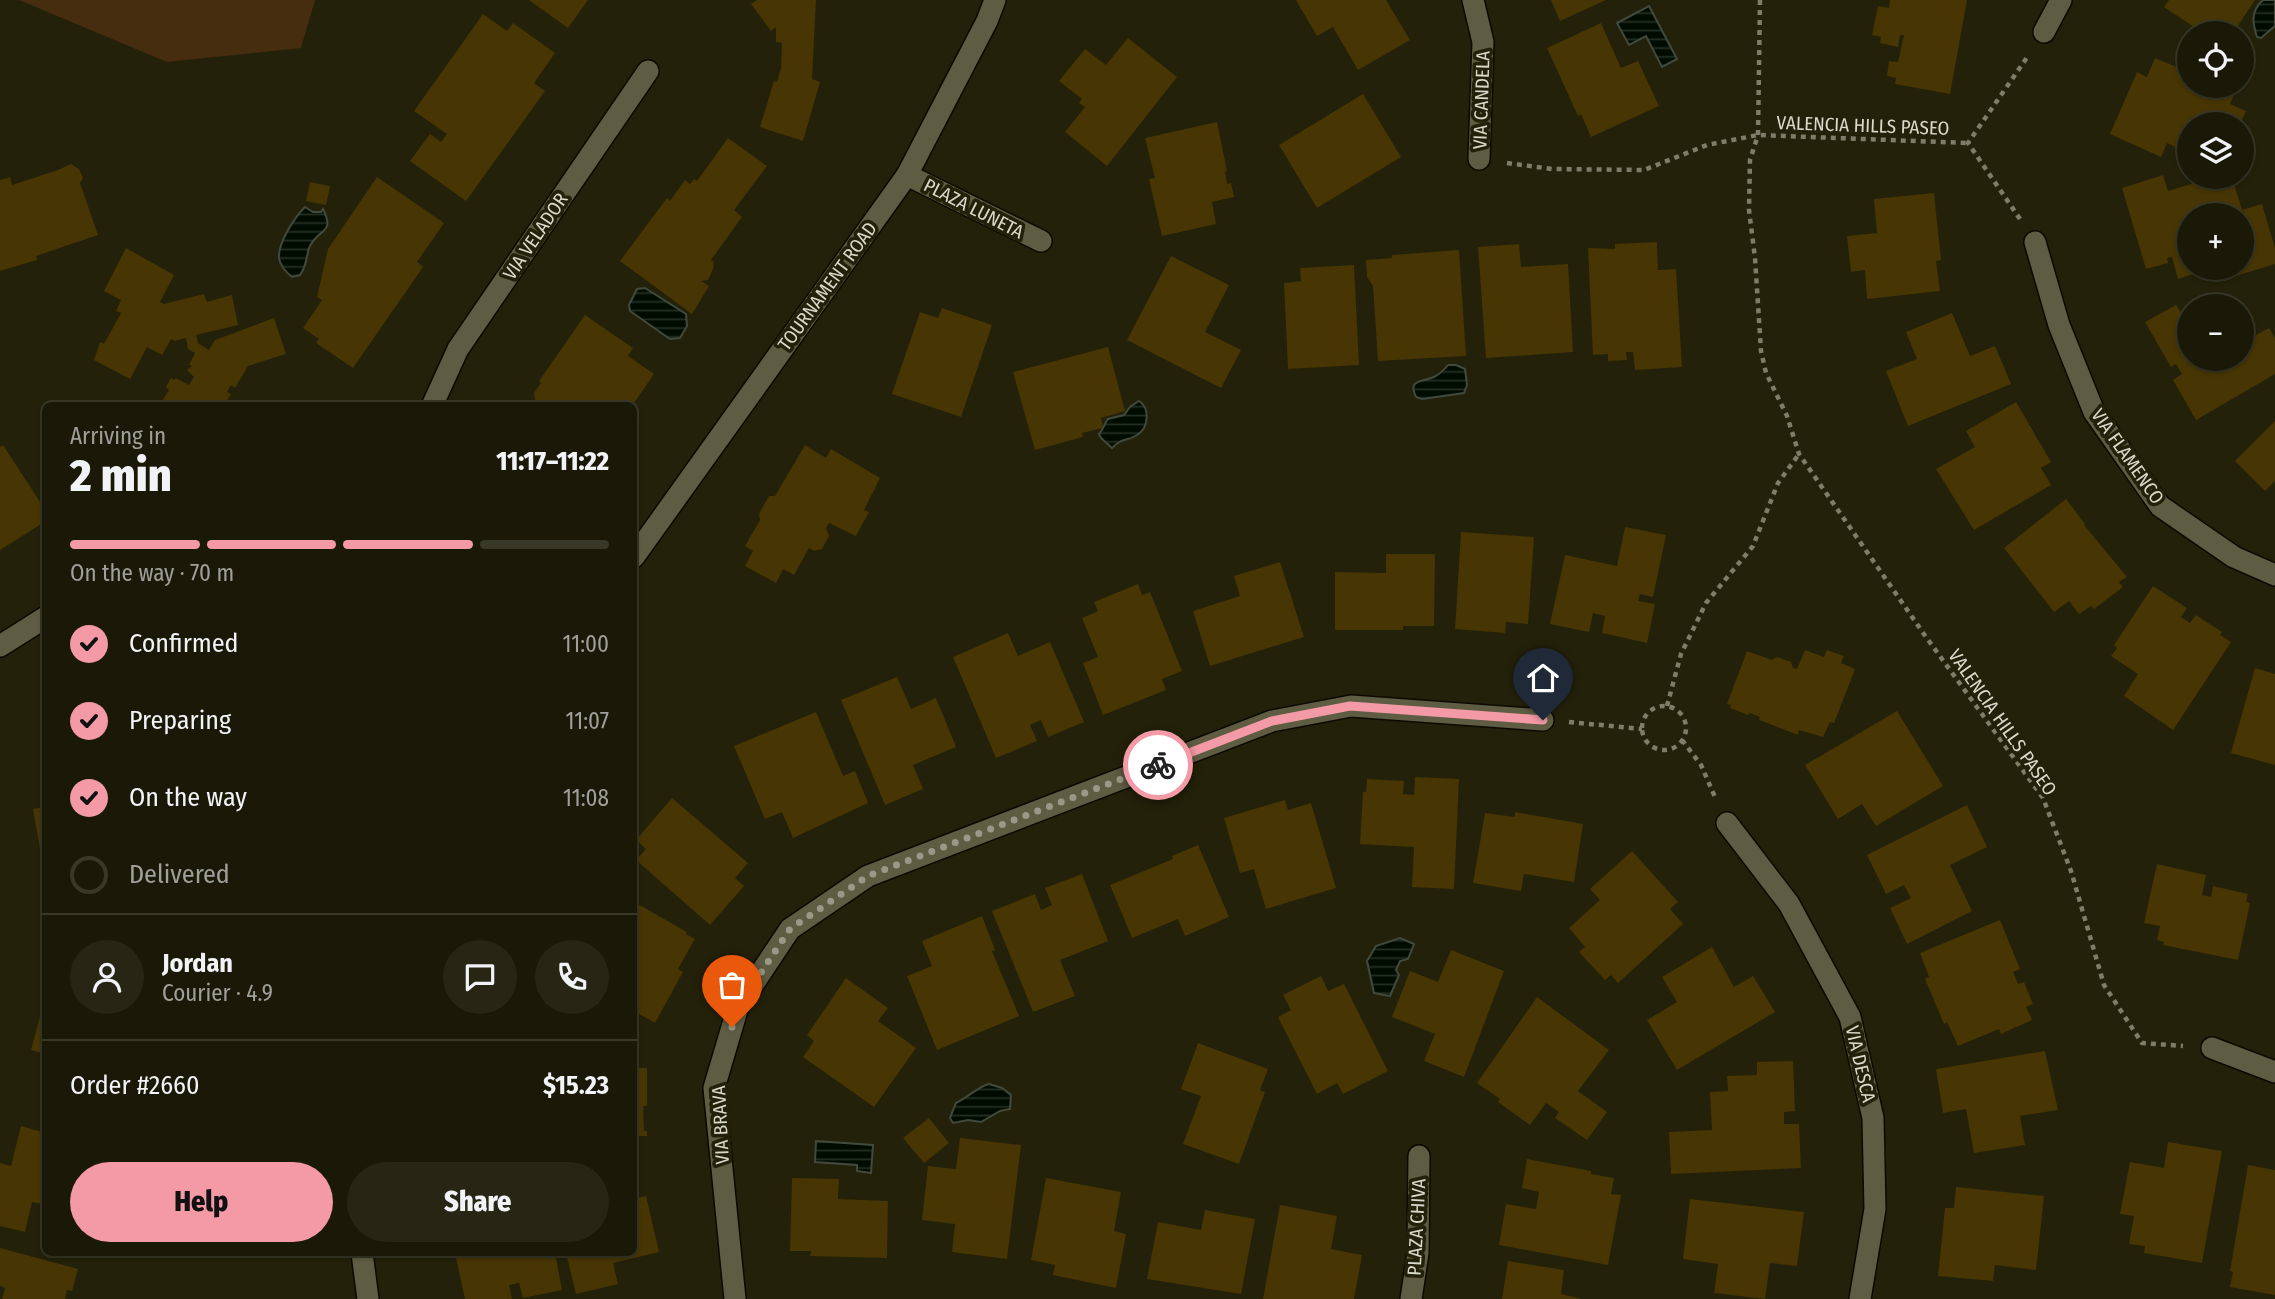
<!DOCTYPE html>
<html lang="en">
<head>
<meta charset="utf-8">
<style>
	:root { --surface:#1a1907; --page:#272615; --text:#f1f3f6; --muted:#9fa09b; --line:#383828; --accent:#f49aa6 }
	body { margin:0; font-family:"Fira Sans Condensed",sans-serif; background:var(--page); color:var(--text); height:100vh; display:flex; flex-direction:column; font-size:26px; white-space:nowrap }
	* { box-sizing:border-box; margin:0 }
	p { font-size:23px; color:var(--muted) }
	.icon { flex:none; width:38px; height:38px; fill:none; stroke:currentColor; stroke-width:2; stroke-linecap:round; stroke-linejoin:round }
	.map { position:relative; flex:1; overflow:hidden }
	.side { position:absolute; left:42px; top:402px; width:595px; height:854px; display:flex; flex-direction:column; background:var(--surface); border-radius:10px; box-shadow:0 2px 5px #0004,0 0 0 2px var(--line) }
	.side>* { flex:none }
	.controls { position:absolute; left:2177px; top:21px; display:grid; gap:14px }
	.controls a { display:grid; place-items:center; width:77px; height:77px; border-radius:50%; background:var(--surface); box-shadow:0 2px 5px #0004,0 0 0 2px var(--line); font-size:35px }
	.pin { position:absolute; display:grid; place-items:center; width:60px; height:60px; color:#fff; margin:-72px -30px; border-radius:50% 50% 50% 0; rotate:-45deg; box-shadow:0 0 7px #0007 }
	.pin .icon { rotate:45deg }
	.courier { position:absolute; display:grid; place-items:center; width:70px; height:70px; margin:-35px; border:5px solid #f49aa6; border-radius:50%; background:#fff; color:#222; box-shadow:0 2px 9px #0007 }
	.headline em { font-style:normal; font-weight:800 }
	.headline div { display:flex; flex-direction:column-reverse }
	.headline { display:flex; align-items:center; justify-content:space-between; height:119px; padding:0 28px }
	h1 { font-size:46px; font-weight:800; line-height:52px }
	.bar { display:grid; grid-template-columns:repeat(4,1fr); gap:10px 7px; align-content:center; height:84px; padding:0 28px }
	.bar i { height:9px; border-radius:5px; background:var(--line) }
	.bar .current { background:var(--accent) }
	.bar p { grid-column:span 4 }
	.line { display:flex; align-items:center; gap:18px; padding:0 28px; border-top:2px solid var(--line) }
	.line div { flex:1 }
	.round { display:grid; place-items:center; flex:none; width:74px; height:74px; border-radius:37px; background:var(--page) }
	ol { padding:0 28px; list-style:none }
	li { display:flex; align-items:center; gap:21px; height:77px }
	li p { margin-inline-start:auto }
	li .icon { padding:7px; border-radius:50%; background:var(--accent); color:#111; stroke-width:4 }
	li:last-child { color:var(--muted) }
	li i { width:38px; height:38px; border:4px solid var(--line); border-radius:50% }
	.primary-button { display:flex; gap:14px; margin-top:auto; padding:14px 28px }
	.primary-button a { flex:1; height:80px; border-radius:42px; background:var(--accent); color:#111; font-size:28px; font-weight:800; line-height:80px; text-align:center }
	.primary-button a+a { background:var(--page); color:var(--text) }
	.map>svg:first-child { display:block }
</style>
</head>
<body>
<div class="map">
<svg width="2275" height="1299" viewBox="0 0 2275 1299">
	<defs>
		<pattern id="water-rules" width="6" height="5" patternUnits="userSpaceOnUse" patternTransform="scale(1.75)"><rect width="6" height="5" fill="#000c00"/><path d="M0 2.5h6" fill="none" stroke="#252f24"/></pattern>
	</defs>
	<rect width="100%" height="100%" fill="#232109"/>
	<path fill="#462d0f" d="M19,0H315L301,48L167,62Z"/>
	<path fill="url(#water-rules)" stroke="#414a3d" stroke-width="2" d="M2263,0H2275V26L2261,38L2257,37C2252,22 2251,11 2263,0Z
		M1649,6L1677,59L1662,67L1646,36L1629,45L1617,23Z
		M305,207L313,212H321L323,209C336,235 317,228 309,248C306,258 307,265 300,275L292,277C286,272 280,266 279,258C278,242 295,217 305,207Z
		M645,288L686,314L687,326L680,338L670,339L630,311L629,305L637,289Z
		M1448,365H1456L1465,369L1467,385L1464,393L1422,399L1416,397C1407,379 1423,382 1434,377C1440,374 1444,370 1448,365Z
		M1139,401C1150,408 1149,428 1137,435C1127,442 1124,436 1112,448L1101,438L1099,434C1104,429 1104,424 1108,419L1124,415L1130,407Z
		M1400,938L1414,944L1408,959L1400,961L1396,970L1399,975L1390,996L1374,993L1367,961L1376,946Z
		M989,1084L1002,1088L1011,1095L1010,1109L1000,1111L981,1122L968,1120L953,1123L950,1118L956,1103C967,1098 979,1086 989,1084Z
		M816,1141L873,1145L871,1173L857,1171V1165L815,1162Z"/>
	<path fill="#473503" d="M529,0H588L568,28Z
		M757,0H816L812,79L820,82L803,141L760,127L774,81L777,82L781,68L782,43L776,42V27L771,31L751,4Z
		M1296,0H1386L1410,40L1358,70L1333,27L1317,36Z
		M1551,0H1606L1560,21Z
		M1890,0H1967L1950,94L1895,84L1896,78L1887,76L1889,61L1898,62L1904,35H1900L1898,47L1880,43L1881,37L1872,35L1878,6L1889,8Z
		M2169,0H2255L2233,33H2203L2164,7Z
		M483,14L507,31L513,23L555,53L534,83L545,91L466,201L410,161L430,134L441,142L447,134L414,111Z
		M1601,23L1621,68L1638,61L1659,106L1591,137L1581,114L1578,116L1547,48Z
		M1128,38L1177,77L1107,166L1065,132L1085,107L1079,103L1082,99L1059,81L1085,49L1106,65Z
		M2155,58L2189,72V86H2220L2235,92L2230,104L2246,111L2240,124H2189V153L2167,143L2161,157L2110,134L2137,72L2147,77Z
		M1363,94L1401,157L1317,208L1279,145Z
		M1217,122L1227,171L1225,172L1227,184L1231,183L1234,197L1212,202L1216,224L1162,236L1149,179L1155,178L1145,138Z
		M728,138L767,166L734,210L742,217L711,260L714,262L713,269L708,280L701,281L709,286L692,314L620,261L667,198L670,201L685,180L690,184L694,179L697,181Z
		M71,164L79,169L83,178L80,183L98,235L36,256L37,260L0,271V180L10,177L12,185L58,170Z
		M2163,175L2168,191L2215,177H2232L2242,210L2262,204L2275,248V264L2239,275L2237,268H2242V215H2189V268H2212L2178,279L2172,257L2167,258L2168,263L2146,269L2122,188Z
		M377,177L444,223L417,262L423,267L353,368L316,343L319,339L303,328L322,300L317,297L328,249Z
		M310,182L330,186L326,205L306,201Z
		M1934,193L1941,260L1936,261L1940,291L1867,299L1865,270L1851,272L1847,236L1877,233L1874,199Z
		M1657,242L1658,270L1676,269L1682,367L1635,370L1633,352H1626L1627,360L1608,361V354L1593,355L1588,248L1615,249V244Z
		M1519,244L1521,267L1568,264L1573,352L1486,358L1478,247Z
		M126,248L174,275L160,302L164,304L204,294L207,302L232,295L238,325L196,335L198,343L209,350L215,340L274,318L286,354L248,366L235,388L231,385L227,392L231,394L224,406H159L169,390L166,387L171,378L174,380L176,378L189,385L194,377L187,370L192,366L189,365L195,353L188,349L186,338L175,341L171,339L162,355L147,347L130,379L94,360L100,342L104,344L121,313L116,311L121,300L104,291Z
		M1459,250L1466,356L1378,361L1373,286L1367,277L1366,260L1392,258V255Z
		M1171,256L1229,285L1205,332L1241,350L1221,388L1127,340Z
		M1354,265L1359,365L1288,369L1284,283L1301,281L1300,268Z
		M2176,305L2183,315L2189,312V359H2242V343L2269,328L2275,338V374L2196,420L2173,380L2182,374L2176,364L2171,367L2145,322Z
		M942,308L992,325L961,417L892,394L920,312L938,318Z
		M1952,313L1970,356L1995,346L2011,384L1908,426L1886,371L1917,359L1906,332Z
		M585,315L633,348L628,356L654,374L632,406H536L534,393L541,383L539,381Z
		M1108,347L1125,411L1101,418L1103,428L1082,433L1083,437L1035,450L1013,372Z
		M2016,402L2051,462L2041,468L2051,485L1974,530L1936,469L1975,447L1966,431Z
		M2275,421V481L2265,491L2235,461Z
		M3,445L46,511V521L0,550V447Z
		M805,445L826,458L831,449L880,478L864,510L869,512L856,536L829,523L826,528L829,536L822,549L814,551L809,548L794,575L783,569L776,583L745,566L753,551L745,546L760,520L759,514L769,496H775Z
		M2066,499L2085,524L2084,525L2127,577L2119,582L2123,587L2094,609L2091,606L2079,614L2069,601L2054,612L2004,548Z
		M1625,527L1666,535L1653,597L1640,594L1638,601L1655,604L1647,643L1602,633L1605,616L1593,613L1589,632L1550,624L1565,555L1617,566Z
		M1461,532L1534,537L1528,624L1506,622L1505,633L1455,629Z
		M1386,554H1435L1434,626H1403V630H1335V572L1386,573Z
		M1280,562L1304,637L1210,666L1193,611L1240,596L1234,576Z
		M1138,584L1142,595L1150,592L1182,671L1162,679L1166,690L1103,715L1083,663L1098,657L1082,618L1098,611L1094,602Z
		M2153,586L2187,608L2181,617L2190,623L2196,615L2222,632L2220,635L2231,642L2173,730L2124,696L2138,674L2111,656L2117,648L2114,645Z
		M1008,633L1018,656L1050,642L1084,722L1048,737L1041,720L1030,725L1037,741L996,758L953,657Z
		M1805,650L1824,657L1827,650L1844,656L1841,663L1855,669L1834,723L1830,722L1823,737L1799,730L1798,735L1759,720L1760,717L1750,713L1748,715L1730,708L1731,705L1727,704L1747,651L1772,660L1777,657L1791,662L1793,668L1797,669Z
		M2255,668L2275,674V765L2231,753Z
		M897,677L911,709L936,698L956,747L913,765L923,789L885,805L841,700Z
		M1897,711L1943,786L1876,826L1862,804L1838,819L1805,765Z
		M816,712L843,776L855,771L868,803L793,838L782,812L765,819L734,746Z
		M1415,777L1459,779L1454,889L1412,887L1414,847L1360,844L1363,792H1366L1367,779L1404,781L1403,794L1414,795Z
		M672,798L748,863L735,878L744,886L710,925L636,860L646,849L636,840Z
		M1285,800L1288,810L1311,803L1336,888L1266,909L1254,869L1240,873L1224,818Z
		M1967,805L1987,847L1950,865L1972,911L1907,944L1890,908L1911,898L1904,885L1886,894L1867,855Z
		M46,807V853L41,854L33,809Z
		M1515,812L1583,824L1574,882L1524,874L1521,891L1473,883L1485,813L1515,817Z
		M1198,845L1229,917L1185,936L1178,919L1132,938L1110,885L1173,859L1172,856Z
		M1632,851L1678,902L1670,909L1683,924L1618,983L1611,975L1605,980L1579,952L1585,947L1569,928L1600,900L1590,889Z
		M2157,864L2206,875L2202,895L2211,897L2213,886L2248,894L2246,902L2250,903L2238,960L2163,945L2164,942L2157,940L2160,926L2144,923Z
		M1082,874L1108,941L1060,960L1075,996L1033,1012L992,911L1035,894L1041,910L1052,905L1045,888Z
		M634,902L687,932L686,934L695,939L678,969L683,972L655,1023L634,1011Z
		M982,916L995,950L992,951L1019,1016L937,1050L907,976L932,966L922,941Z
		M2000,920L2020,969L2013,972L2018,984L2024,982L2033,1004L2026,1007L2032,1020L2001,1034L1999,1029L1958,1046L1947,1022L1944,1024L1925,979L1929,977L1920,953Z
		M1712,947L1734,987L1753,976L1775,1012L1677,1070L1647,1020L1677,1002L1662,977Z
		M1451,950L1504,971L1464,1077L1424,1061L1435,1034L1392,1017L1410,971L1438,982Z
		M1321,976L1328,991L1344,984L1388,1071L1343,1094L1337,1083L1317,1094L1278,1017L1291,1010L1283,995Z
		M846,978L888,1008L878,1021L916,1048L874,1107L803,1057L814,1041L807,1035Z
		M1537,997L1609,1050L1578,1091L1607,1112L1587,1140L1555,1118L1559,1112L1546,1103L1530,1125L1498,1102L1500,1099L1477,1083Z
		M42,1009L46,1010V1054L31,1050Z
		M1198,1043L1268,1069L1260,1090L1265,1092L1239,1164L1183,1144L1201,1096L1181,1089Z
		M2045,1051L2058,1110L2020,1116L2025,1145L1974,1153L1966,1109L1943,1113L1936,1069Z
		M1793,1061L1795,1111L1784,1112V1124H1799L1801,1168L1671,1174L1669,1132L1712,1130L1710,1092L1728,1091L1727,1076L1757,1075V1062Z
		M634,1068H647V1106H643L644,1131H647V1136H634Z
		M929,1118L949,1143L924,1163L903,1138Z
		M21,1126L46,1133V1205L32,1202L25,1232L0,1226V1163L11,1166Z
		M960,1138L1021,1145L1007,1259L952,1252L955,1224L922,1220L928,1166L956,1169Z
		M2168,1142L2222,1151L2202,1263L2144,1253L2145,1246L2129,1244L2134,1216L2120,1214L2130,1162L2164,1168Z
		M1527,1159L1591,1171V1174L1614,1178L1611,1194L1621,1195L1608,1265L1499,1245L1506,1204L1536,1209L1539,1192L1522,1188Z
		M2248,1165L2275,1170V1295L2230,1287L2233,1272L2230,1271Z
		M792,1178L839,1179L838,1199L888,1201L887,1258L810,1256L811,1251H790Z
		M1046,1178L1121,1192L1114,1231L1126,1234L1116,1288L1053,1275L1055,1265L1031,1260Z
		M1956,1187L2044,1196L2036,1270L1995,1265L1993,1281L1938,1276L1945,1208H1954Z
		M646,1196L659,1252L613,1263L618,1284L576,1294L566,1253H634V1199Z
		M1690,1199L1804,1212L1797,1266L1770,1263L1765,1299L1714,1293L1718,1264L1683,1259Z
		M1280,1205L1337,1216L1331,1249L1362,1255L1354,1299H1263Z
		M1205,1210L1255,1219L1241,1294L1147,1279L1158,1222L1201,1230Z
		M0,1248L78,1269L72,1291L67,1290L65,1299H2L5,1288L0,1286Z
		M455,1253H555L562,1290L523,1298L519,1283L509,1285L512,1299H465Z
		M1508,1261L1564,1270L1561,1294L1582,1299H1502Z"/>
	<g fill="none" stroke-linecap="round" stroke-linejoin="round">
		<g stroke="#0c0a00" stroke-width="24">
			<path id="street" d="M1473,0L1483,42L1479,159
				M2044,32L2061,0
				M907,175L1041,241
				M2035,242L2059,325L2094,412L2160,506L2234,557L2275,575
				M432,406L458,349L648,71
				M0,646L46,617
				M1727,823L1789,904L1850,1017L1873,1118L1875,1209L1860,1299
				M2212,1048L2275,1072
				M735,1299L714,1088L738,1007L790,929L868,876L1272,721L1351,706L1543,720
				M1411,1299L1418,1253L1419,1156"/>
		</g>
		<g stroke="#0c0a00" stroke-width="24">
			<path id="secondary" d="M634,557L907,175L987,21L995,0
				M362,1253L368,1299"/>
		</g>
		<path stroke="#7e7d69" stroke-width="4.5" stroke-dasharray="5 5" stroke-linecap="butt" d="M1760,0L1758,135L1750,160L1749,210L1755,258L1761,351L1766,373L1787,416L1799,454L1926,637L2043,798L2071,871L2104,985L2142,1043L2183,1046
			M1507,163L1552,169L1644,170L1707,145L1758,135L1968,143
			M2020,219L1968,143L2028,56
			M1642 728a22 22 0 1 1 44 0a22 22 0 1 1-44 0Z
			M1667,706L1681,654L1706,603L1753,546L1778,483L1799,454
			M1569,722L1642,729
			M1682,740L1701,765L1715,797"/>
		<use href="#street" stroke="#5e5c42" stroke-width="21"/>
		<use href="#secondary" stroke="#5e5c42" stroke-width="21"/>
	</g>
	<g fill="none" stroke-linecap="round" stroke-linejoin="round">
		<path stroke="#9a9987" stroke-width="7" stroke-dasharray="0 12.6" d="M732,1027L738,1007L790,929L868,876L1158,765"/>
		<path stroke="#f49aa6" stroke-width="9" d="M1158,765L1272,721L1350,706L1543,720"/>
	</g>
	<g text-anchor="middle" stroke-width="7" stroke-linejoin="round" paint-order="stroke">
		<g font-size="19" fill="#dadacb" stroke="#232109">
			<text transform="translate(1481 100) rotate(-88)" y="7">VIA CANDELA</text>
			<text transform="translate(1863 125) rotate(2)" y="7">VALENCIA HILLS PASEO</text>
			<text transform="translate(974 208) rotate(27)" y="7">PLAZA LUNETA</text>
			<text transform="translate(535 236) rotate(-56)" y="7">VIA VELADOR</text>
			<text transform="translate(827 286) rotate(-54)" y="7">TOURNAMENT ROAD</text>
			<text transform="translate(2128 456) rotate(55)" y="7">VIA FLAMENCO</text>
			<text transform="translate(2003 722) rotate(55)" y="7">VALENCIA HILLS PASEO</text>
			<text transform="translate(1861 1064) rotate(77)" y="7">VIA DESCA</text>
			<text transform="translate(720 1125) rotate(-93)" y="7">VIA BRAVA</text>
			<text transform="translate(1416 1227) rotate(-87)" y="7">PLAZA CHIVA</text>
		</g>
	</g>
</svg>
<div class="controls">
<a><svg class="icon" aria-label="locate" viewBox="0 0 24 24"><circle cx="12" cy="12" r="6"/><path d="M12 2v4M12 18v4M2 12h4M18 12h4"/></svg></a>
<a><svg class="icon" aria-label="layers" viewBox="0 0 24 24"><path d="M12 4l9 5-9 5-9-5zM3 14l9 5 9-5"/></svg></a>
<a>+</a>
<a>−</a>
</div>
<div class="pin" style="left:732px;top:1027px;background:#ea580c"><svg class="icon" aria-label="bag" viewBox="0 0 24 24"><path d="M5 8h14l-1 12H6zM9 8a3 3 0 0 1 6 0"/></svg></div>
<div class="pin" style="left:1543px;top:720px;background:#1f2937"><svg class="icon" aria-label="home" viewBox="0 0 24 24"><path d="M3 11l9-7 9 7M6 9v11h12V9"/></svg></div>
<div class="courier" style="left:1158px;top:765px"><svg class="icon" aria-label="bike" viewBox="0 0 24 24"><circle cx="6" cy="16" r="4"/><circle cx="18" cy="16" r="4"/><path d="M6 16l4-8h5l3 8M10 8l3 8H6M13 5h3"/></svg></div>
<section class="side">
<div class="headline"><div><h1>2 min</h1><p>Arriving in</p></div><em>11:17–11:22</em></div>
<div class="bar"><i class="current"></i><i class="current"></i><i class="current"></i><i></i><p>On the way · 70 m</p></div>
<ol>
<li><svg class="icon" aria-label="check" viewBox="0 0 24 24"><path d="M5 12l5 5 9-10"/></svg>Confirmed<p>11:00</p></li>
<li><svg class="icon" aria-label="check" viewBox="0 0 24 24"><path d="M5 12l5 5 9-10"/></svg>Preparing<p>11:07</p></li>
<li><svg class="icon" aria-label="check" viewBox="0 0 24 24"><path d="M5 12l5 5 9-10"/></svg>On the way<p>11:08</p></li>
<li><i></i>Delivered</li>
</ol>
<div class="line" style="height:126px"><a class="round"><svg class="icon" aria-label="person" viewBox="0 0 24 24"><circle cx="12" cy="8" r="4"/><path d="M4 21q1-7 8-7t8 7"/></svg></a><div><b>Jordan</b><p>Courier · 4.9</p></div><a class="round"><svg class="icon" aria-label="chat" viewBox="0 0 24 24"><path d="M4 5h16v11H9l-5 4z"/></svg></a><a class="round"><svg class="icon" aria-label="phone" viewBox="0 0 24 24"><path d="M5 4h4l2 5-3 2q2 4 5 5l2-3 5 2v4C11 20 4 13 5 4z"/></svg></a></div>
<div class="line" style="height:91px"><div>Order #2660</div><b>$15.23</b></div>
<div class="primary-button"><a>Help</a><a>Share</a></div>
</section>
</div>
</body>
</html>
